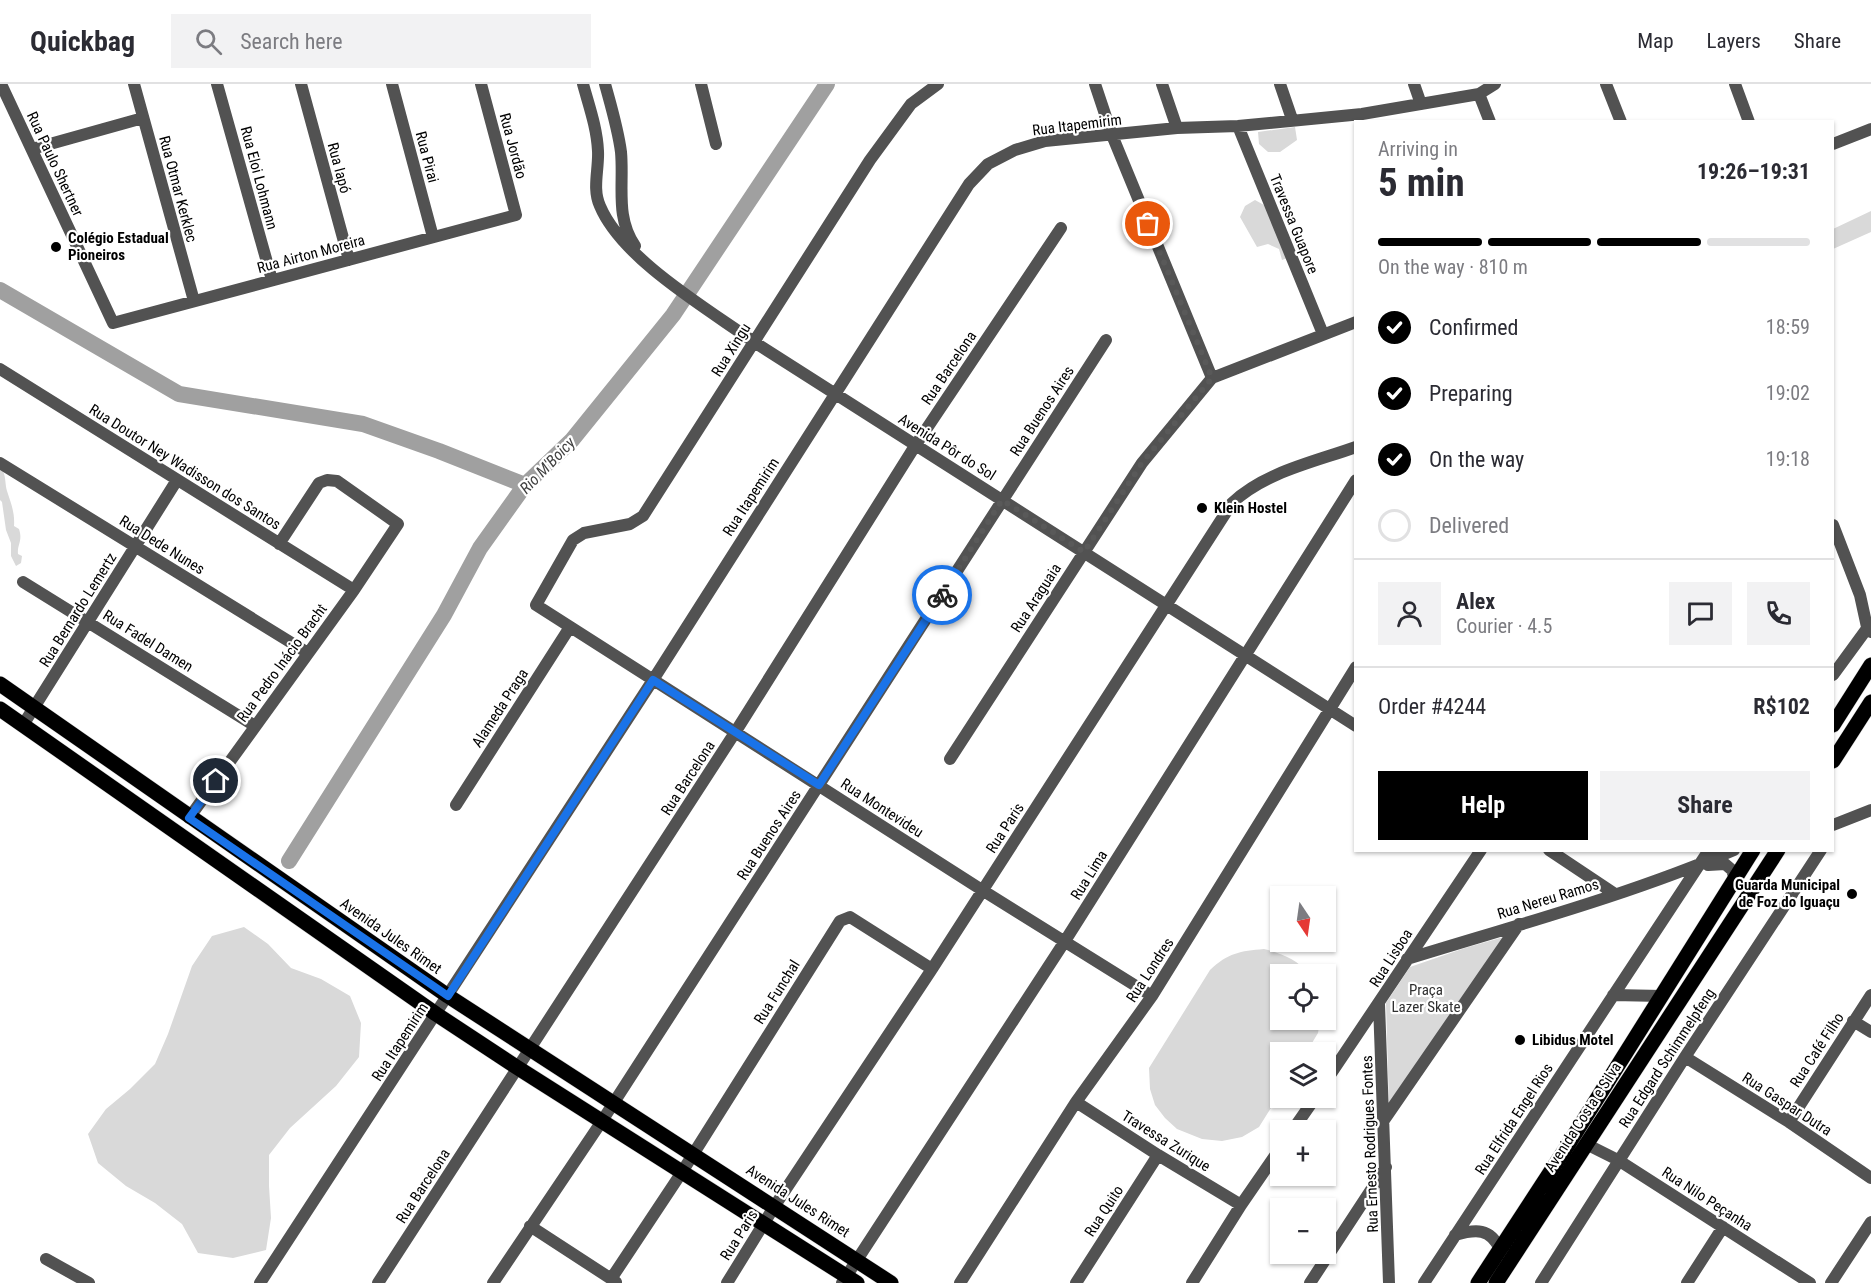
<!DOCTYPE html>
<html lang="en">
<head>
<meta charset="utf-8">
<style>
	:root { --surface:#fff; --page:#f2f2f3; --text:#2b2b33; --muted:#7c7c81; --line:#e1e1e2; --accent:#000 }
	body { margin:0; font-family:"Roboto Condensed",sans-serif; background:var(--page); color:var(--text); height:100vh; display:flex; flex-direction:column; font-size:22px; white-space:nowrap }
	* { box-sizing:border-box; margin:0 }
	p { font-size:20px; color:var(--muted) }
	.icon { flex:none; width:33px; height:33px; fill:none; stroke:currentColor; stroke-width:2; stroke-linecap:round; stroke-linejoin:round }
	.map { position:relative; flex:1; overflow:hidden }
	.details { position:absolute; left:1354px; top:36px; width:480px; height:732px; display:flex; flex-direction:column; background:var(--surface); border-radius:0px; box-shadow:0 2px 4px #0004 }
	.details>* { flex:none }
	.needle { width:39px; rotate:167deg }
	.buttons { position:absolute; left:1270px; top:802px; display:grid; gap:12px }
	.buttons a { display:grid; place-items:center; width:66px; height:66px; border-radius:0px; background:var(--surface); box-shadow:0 2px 4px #0004; font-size:30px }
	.pin { position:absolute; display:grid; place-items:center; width:51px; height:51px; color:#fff; margin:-26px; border:3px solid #fff; border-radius:50%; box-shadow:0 2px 6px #0007 }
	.courier { position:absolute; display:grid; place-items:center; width:60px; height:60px; margin:-30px; border:4px solid #1a73e8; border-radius:50%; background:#fff; color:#222; box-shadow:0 2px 8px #0007 }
	.overview em { font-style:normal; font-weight:700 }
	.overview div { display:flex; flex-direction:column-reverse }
	.overview { display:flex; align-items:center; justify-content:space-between; height:102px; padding:0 24px }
	h1 { font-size:39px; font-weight:700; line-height:45px }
	.bar { display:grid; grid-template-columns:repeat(4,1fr); gap:9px 6px; align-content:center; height:72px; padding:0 24px }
	.bar i { height:8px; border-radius:4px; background:var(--line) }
	.bar .on { background:var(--accent) }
	.bar p { grid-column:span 4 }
	.line { display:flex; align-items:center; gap:15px; padding:0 24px; border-top:2px solid var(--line) }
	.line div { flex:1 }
	.round { display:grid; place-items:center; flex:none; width:63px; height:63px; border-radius:0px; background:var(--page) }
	ol { padding:0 24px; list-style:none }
	li { display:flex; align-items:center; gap:18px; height:66px }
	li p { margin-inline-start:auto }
	li .icon { padding:6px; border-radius:50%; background:var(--accent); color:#fff; stroke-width:4 }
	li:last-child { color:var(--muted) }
	li i { width:33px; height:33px; border:3px solid var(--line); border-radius:50% }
	.button { display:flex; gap:12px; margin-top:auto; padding:12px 24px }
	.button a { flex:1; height:69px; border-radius:0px; background:var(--accent); color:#fff; font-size:24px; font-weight:700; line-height:69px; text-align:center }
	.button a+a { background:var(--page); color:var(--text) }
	header { display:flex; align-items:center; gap:36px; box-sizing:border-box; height:84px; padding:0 30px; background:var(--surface); border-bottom:2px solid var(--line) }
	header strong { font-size:28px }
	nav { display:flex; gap:33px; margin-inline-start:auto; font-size:21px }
	.search { width:420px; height:54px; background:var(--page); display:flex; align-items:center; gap:15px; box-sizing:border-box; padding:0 21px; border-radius:0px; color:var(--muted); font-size:22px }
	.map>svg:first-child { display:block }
</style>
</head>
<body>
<header>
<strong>Quickbag</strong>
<div class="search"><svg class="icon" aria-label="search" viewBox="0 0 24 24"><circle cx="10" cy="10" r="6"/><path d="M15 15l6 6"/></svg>Search here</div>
<nav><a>Map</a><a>Layers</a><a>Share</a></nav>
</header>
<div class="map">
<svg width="1871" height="1199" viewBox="0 0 1871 1199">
	<rect width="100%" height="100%" fill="#fff"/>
	<path fill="#d9d9d9" d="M1295,43L1297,56L1280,68H1268L1259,60L1258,48Z
		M1255,116L1264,121L1293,172L1282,176L1279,165L1268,160L1257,163L1240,133L1245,122Z
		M1871,127V148L1833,165V145Z
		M0,386L3,387C6,394 5,400 7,407C11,419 15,429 14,442L19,445C23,457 17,460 18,470L22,472L21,479L16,482L11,472V459L6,446L2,418L0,416Z
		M244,843L268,860L291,884L321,895L350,912L361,939L359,973L336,1002L290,1044L269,1071V1102L271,1134L266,1166L233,1174L198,1169L182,1140L155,1119L126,1102L98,1079L88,1050L106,1025L130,1005L155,980L168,950L192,882L212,852Z
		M1507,852L1389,1023L1386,919L1410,883L1465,864Z
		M1264,865C1283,870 1297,875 1310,891H1281V936H1320L1318,949L1306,969H1281V1008L1259,1043L1242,1053L1222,1057L1202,1055L1177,1045L1165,1034L1155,1021L1150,1005L1149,984L1210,886C1228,869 1240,867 1264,865Z"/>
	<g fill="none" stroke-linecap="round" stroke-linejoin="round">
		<path stroke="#a0a0a0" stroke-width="16" d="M0,206L179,310L363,340L439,367L525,401
			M289,777L444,531L480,464L525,401L572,356L673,231L827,0"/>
		<g stroke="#dbdbdb" stroke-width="16">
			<path id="major" d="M0,600L448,912L891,1199
				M0,625L436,930L518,984L857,1199
				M1833,641L1871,581
				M1833,677L1871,618
				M1478,1199L1568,1061L1753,766
				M1496,1199L1778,766"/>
		</g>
		<path stroke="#525252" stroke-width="12" d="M1,0L113,239L516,131L481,0
			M134,0L194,217
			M217,0L272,196
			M301,0L349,176
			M392,0L433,153
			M583,0C589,22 597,44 598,67C599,85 592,105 600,122C622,175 708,225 754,258L1356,642
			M605,0C611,22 618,45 621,68C624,101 615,133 635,162
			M701,0L716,60
			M938,0L911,20L870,76L643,432L630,440L584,449L573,456L536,521L982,806L1152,912
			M1095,0L1112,51L1212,294
			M1162,0L1177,44
			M1280,0L1292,35
			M1414,0L1421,20
			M1606,0L1621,38
			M1735,0L1749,38
			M1479,10L1490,38
			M1238,42L1323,250
			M1833,60L1871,45
			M32,65L143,34
			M0,285L354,506
			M0,379L308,569
			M1833,441L1860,511L1867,543L1871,548
			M23,498L255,642
			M1833,591L1871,539
			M23,641L177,396
			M950,675L1142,379L1212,294L1356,238
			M456,721L570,543
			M189,734L354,506L398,440L337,397L327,396L319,399L279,460
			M1833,741L1871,726
			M1549,766L1615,810
			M1708,781L1725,780L1732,786L1735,795
			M1407,875C1517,841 1629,811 1734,766
			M1613,911L1662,912
			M1379,920L1389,1199
			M1853,937L1871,948
			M1685,973L1789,1038L1871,1094
			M1326,997L1481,766
			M1076,1018L1158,1071L1241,1121
			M1384,1036L1519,840
			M1789,1038L1871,911
			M1292,1047L1315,1014
			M1586,1060L1618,1076L1810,1199
			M530,1142L616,1198
			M1455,1151C1476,1145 1490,1144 1500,1165
			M46,1175L89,1199
			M611,1195L682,1088L840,837L850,833L932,885
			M260,1199L653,596L969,100L988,80L1015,66L1045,57L1177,44L1238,42L1362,30L1479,10L1495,0
			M378,1199L736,647L915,362L1061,144
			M493,1199L602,1037L1106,256
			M727,1199L774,1123L932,885L1232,419C1265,388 1314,378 1356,363
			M842,1199L1065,857L1356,396
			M960,1199L1076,1018L1152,912L1356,583
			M1076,1199L1158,1071
			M1192,1199L1241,1121L1281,1063
			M1310,1199L1386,1083
			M1424,1199L1709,766
			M1541,1199L1685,973L1821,766
			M1687,1199L1723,1143
			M1831,1199L1871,1138"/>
		<use href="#major" stroke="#000" stroke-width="15"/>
	</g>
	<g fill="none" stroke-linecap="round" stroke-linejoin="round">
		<path stroke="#595959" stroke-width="6" stroke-dasharray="0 10.8" d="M942,511L1002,416L1084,468L1142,379L1212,294L1148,140"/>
		<path stroke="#1a73e8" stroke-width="8" d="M216,697L189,734L448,912L653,596L819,701L942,511"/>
	</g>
	<g fill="#000" stroke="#fff" stroke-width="2">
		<circle cx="56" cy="163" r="6"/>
		<circle cx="1202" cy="424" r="6"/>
		<circle cx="1852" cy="810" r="6"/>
		<circle cx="1520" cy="956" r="6"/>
	</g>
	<g text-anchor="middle" stroke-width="4.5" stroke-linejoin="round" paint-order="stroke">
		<g font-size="15" fill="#000" stroke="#fff">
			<text transform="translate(1077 41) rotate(-7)" y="5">Rua Itapemirim</text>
			<text transform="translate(513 62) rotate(75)" y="5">Rua Jordão</text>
			<text transform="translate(427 73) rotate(75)" y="5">Rua Pirai</text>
			<text transform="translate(55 80) rotate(65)" y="5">Rua Paulo Shertner</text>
			<text transform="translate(339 84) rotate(75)" y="5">Rua Iapó</text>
			<text transform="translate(259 94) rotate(75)" y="5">Rua Eloi Lohmann</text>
			<text transform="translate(178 105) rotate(75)" y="5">Rua Otmar Kerklec</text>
			<text transform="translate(1294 140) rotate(68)" y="5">Travessa Guapore</text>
			<text transform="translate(311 170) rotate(-15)" y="5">Rua Airton Moreira</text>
			<text transform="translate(731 266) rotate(-58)" y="5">Rua Xingu</text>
			<text transform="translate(949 284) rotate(-56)" y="5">Rua Barcelona</text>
			<text transform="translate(1042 327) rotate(-57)" y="5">Rua Buenos Aires</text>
			<text transform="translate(947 363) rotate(32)" y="5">Avenida Pôr do Sol</text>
			<text transform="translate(185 383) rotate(32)" y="5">Rua Doutor Ney Wadisson dos Santos</text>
			<text transform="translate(751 413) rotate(-57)" y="5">Rua Itapemirim</text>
			<text transform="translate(162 461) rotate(32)" y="5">Rua Dede Nunes</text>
			<text transform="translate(1036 514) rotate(-57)" y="5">Rua Araguaia</text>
			<text transform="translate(78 526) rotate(-58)" y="5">Rua Bernardo Lemertz</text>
			<text transform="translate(148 557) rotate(32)" y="5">Rua Fadel Damen</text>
			<text transform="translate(282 579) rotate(-54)" y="5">Rua Pedro Inácio Bracht</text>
			<text transform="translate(500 624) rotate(-57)" y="5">Alameda Praga</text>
			<text transform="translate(688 694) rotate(-57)" y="5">Rua Barcelona</text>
			<text transform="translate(882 724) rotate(33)" y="5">Rua Montevideu</text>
			<text transform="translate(1005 744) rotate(-57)" y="5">Rua Paris</text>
			<text transform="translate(769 751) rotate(-57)" y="5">Rua Buenos Aires</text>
			<text transform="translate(1089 791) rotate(-58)" y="5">Rua Lima</text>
			<text transform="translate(1548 815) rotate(-17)" y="5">Rua Nereu Ramos</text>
			<text transform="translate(391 852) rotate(35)" y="5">Avenida Jules Rimet</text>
			<text transform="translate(1391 874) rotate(-57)" y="5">Rua Lisboa</text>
			<text transform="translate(1150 886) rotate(-57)" y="5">Rua Londres</text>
			<text transform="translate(777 908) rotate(-58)" y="5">Rua Funchal</text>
			<text transform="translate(400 958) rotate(-57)" y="5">Rua Itapemirim</text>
			<text transform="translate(1817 966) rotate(-57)" y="5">Rua Café Filho</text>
			<text transform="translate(1667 974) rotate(-57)" y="5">Rua Edgard Schimmelpfeng</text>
			<text transform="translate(1787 1020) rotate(33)" y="5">Rua Gaspar Dutra</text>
			<text transform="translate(1583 1033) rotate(-57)" y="5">Avenida Costa e Silva</text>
			<text transform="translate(1514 1035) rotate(-57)" y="5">Rua Elfrida Engel Rios</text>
			<text transform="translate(1166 1057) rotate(32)" y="5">Travessa Zurique</text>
			<text transform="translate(1370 1060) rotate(-92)" y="5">Rua Ernesto Rodrigues Fontes</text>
			<text transform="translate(423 1102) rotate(-57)" y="5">Rua Barcelona</text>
			<text transform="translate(1707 1115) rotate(33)" y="5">Rua Nilo Peçanha</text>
			<text transform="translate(798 1117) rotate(33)" y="5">Avenida Jules Rimet</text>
			<text transform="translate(1104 1127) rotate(-57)" y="5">Rua Quito</text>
			<text transform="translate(739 1151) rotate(-58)" y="5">Rua Paris</text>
		</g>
		<g font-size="15" font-weight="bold" fill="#000" stroke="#fff" text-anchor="start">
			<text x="68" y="159">Colégio Estadual<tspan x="68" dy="17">Pioneiros</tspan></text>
			<text x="1214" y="429">Klein Hostel</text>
			<text x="1840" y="806" text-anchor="end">Guarda Municipal<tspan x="1840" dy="17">de Foz do Iguaçu</tspan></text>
			<text x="1532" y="961">Libidus Motel</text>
		</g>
		<g font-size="15" fill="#303030" stroke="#fff">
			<text x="1426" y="911">Praça<tspan x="1426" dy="17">Lazer Skate</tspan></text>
		</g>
		<g font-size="16" font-style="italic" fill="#414141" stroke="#fff">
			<text transform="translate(547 381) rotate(-46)" y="6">Rio M'Boicy</text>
		</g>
	</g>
</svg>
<div class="buttons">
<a><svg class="needle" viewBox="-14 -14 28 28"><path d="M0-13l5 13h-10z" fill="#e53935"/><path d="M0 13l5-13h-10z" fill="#7c7c81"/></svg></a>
<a><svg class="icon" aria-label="locate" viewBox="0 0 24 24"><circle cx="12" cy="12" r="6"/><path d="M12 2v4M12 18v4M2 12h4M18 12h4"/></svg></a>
<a><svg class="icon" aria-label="layers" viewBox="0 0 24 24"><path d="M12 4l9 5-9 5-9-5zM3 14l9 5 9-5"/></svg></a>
<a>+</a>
<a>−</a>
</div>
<div class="pin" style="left:1148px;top:140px;background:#ea580c"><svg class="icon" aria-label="bag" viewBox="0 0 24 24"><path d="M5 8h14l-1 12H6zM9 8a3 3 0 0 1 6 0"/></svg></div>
<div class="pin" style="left:216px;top:697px;background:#1f2937"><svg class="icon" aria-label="home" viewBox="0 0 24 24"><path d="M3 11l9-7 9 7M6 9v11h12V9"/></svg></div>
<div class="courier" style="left:942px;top:511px"><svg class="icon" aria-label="bike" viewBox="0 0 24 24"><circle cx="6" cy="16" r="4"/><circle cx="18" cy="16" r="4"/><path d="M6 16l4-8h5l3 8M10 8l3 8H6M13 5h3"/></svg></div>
<section class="details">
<div class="overview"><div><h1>5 min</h1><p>Arriving in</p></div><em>19:26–19:31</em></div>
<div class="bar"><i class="on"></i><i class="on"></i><i class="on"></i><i></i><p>On the way · 810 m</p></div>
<ol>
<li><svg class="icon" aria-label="check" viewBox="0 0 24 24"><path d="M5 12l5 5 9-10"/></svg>Confirmed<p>18:59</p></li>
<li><svg class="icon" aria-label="check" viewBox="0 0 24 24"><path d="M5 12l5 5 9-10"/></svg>Preparing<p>19:02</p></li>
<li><svg class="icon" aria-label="check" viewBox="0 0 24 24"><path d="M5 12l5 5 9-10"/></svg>On the way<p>19:18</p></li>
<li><i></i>Delivered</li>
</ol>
<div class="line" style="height:108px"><a class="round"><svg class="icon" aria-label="person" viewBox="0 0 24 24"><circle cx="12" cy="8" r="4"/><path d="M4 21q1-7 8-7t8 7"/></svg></a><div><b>Alex</b><p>Courier · 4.5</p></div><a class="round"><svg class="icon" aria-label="chat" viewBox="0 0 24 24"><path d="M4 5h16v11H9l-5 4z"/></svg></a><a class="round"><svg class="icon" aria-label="phone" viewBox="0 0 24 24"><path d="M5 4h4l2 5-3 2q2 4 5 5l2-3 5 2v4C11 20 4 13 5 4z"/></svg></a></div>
<div class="line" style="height:78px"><div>Order #4244</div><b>R$102</b></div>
<div class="button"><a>Help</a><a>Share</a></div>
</section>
</div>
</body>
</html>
